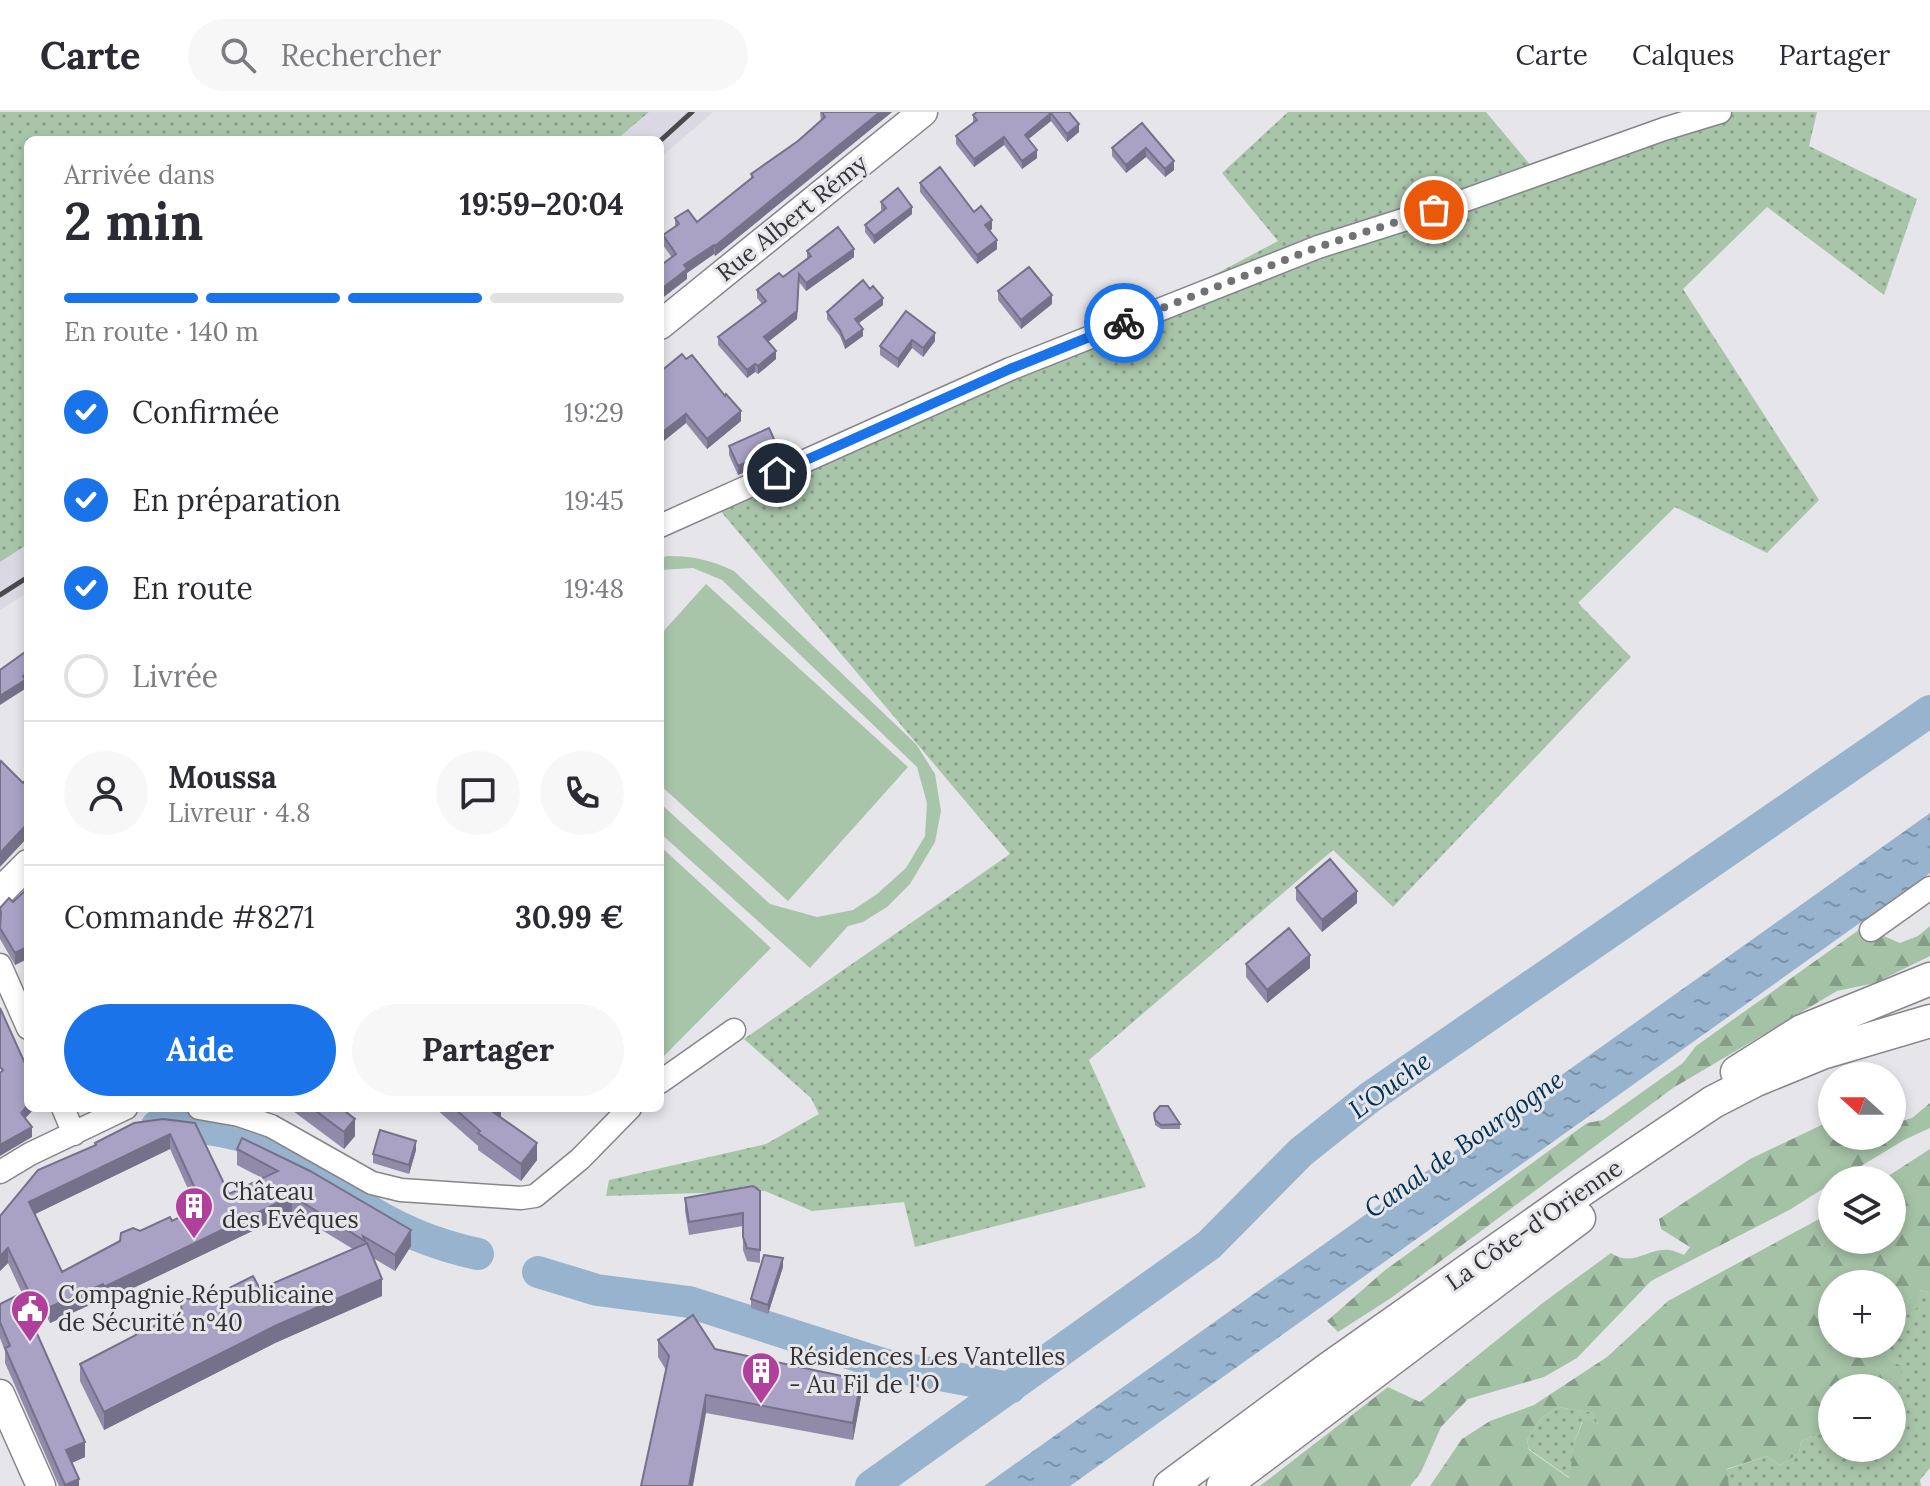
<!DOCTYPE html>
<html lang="fr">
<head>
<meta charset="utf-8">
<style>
	:root { --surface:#fff; --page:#f7f7f7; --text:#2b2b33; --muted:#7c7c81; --line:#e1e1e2; --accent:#1a73e8 }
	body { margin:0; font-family:Lora,serif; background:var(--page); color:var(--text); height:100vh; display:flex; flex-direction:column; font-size:30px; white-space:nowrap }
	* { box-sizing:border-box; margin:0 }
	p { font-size:26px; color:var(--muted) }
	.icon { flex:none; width:44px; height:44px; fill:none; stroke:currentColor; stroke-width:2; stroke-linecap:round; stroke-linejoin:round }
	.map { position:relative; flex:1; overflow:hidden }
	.details { position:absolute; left:24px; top:24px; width:640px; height:976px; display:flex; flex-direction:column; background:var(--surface); border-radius:12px; box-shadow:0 4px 12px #0003 }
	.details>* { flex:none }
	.needle { width:52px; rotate:291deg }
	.controls { position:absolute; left:1818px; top:950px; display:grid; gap:16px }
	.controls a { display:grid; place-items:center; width:88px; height:88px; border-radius:50%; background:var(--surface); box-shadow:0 4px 12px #0003; font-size:40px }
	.pin { position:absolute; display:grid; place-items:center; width:68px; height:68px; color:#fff; margin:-34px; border:4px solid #fff; border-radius:50%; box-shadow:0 2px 8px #0007 }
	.courier { position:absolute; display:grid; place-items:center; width:80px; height:80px; margin:-40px; border:6px solid #1a73e8; border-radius:50%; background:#fff; color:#222; box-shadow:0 2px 10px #0007 }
	.overview em { font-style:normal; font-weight:800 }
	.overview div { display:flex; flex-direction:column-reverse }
	.overview { display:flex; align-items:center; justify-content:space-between; height:136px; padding:0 40px }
	h1 { font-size:52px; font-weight:800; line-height:60px }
	.bar { display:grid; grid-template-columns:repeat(4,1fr); gap:12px 8px; align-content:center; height:96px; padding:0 40px }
	.bar i { height:10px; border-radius:6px; background:var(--line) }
	.bar .selected { background:var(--accent) }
	.bar p { grid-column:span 4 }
	.line { display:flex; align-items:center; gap:20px; padding:0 40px; border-top:2px solid var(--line) }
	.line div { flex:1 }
	.round { display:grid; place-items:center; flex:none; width:84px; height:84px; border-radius:42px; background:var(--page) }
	ol { padding:0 40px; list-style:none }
	li { display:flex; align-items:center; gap:24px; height:88px }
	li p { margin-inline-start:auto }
	li .icon { padding:8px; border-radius:50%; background:var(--accent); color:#fff; stroke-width:4 }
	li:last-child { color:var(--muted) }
	li i { width:44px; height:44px; border:4px solid var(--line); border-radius:50% }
	.cta { display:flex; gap:16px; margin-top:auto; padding:16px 40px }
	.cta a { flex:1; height:92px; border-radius:48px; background:var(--accent); color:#fff; font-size:32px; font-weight:800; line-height:92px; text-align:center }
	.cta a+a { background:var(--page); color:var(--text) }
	header { display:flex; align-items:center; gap:48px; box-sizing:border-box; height:112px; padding:0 40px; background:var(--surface); border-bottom:2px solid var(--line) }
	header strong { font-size:38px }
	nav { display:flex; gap:44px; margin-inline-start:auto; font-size:28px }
	.search { width:560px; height:72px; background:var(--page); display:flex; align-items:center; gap:20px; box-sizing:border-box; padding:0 28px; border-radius:44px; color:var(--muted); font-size:30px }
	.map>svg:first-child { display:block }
</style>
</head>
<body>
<header>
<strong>Carte</strong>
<div class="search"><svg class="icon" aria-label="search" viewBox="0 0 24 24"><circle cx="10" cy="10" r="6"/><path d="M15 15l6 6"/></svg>Rechercher</div>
<nav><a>Carte</a><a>Calques</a><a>Partager</a></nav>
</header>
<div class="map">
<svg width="1930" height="1374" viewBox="0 0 1930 1374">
	<defs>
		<pattern id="grass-dots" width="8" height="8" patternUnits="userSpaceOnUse" patternTransform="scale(2)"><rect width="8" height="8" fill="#a8c5aa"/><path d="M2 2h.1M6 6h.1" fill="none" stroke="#89a18b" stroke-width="1.8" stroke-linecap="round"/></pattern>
		<pattern id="forest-firs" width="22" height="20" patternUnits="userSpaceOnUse" patternTransform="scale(2)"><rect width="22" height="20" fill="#a4c2a6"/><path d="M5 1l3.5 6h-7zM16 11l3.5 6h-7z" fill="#869e88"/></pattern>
		<pattern id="water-ripples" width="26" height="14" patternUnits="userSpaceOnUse" patternTransform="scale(2)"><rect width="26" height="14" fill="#97b3ce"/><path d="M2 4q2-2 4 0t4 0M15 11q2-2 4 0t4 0" fill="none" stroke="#7c92a8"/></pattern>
	</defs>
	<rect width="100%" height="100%" fill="#e6e5ea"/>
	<path fill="#dad8e3" d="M649,0H713L660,46V28H616Z
		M28,432V480L0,498V450Z"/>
	<path fill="url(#grass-dots)" d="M0,0H649L616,28H28V432L0,450Z
		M1288,0H1486L1532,55L1727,0H1817L1809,34L1917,87L1884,183L1767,95L1683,177L1819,388L1767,441L1675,395L1578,491L1631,545L1393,795L1333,738L1089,948L1146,1075L915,1135L904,1090L812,1099L765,1079L606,1084L609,1068L766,1032L819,1002L811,986L744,927L1010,742L718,396L1129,208L1278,129L1222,61Z
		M1919,1178L1930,1180V1356L1920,1368L1921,1374H1729L1726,1358L1766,1344L1780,1353L1799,1341L1801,1329L1823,1320L1818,1301L1832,1297V1336H1892V1279L1896,1278L1885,1232H1892V1188L1905,1203Z
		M1558,1295L1595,1301L1598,1313L1582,1310L1575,1329L1570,1366L1529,1337L1527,1328L1540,1307Z"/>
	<path fill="url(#forest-firs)" fill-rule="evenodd" d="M1930,814V844L1875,871L1837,879L1673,976L1391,1186L1338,1220L1327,1209L1384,1159L1587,1011L1603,1008L1683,951L1696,934L1863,815L1900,831L1918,824Z
		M1930,991V1016L1904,1028L1838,1068H1832V1071L1791,1097L1651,1169L1577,1246L1544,1265L1468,1287L1441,1315L1421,1360L1410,1374H1260L1388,1275L1420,1290L1544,1190L1611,1141C1633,1156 1648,1135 1670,1138C1675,1139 1679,1141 1684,1143L1690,1135L1661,1117L1659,1107L1750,1047L1830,1009L1832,1024L1839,1031L1858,1024H1892V1012L1912,1006Z
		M1930,1037V1180L1919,1178L1917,1196L1905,1204L1892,1188V1172H1832V1232H1885L1889,1248L1901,1254L1902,1266L1896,1278L1832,1276V1297L1818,1301L1823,1320L1801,1329L1799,1341L1780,1353L1766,1344L1727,1357L1729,1374H1430L1462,1327L1490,1309L1534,1293L1607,1245L1668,1189L1832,1100V1128H1892V1068H1882ZM1558,1295L1594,1301L1598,1312L1583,1309L1575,1329L1569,1366L1529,1338L1527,1328L1540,1307Z"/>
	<path fill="#a8c5aa" d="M668,444C693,444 711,448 734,459L916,632L935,662L941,699L935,730L910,772L887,795L863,810L848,814L810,856L660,721V691L770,792L817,805L853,798L877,782L906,756L925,724L927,691L917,655L722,468L693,456L660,458V446Z
		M706,472L908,655L788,789L660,673V523Z
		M660,734L771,836L660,948Z"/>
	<path fill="url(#water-ripples)" d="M1930,701V761L1070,1374H984Z"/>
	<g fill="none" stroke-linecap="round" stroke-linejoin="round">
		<path stroke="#97b3ce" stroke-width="32" d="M157,1014C190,1013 229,1018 260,1030C297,1043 327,1070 359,1092C394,1116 436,1133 478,1142
			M538,1160L597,1178L689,1190L886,1253L1010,1276
			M871,1374L1209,1133L1301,1040L1369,986L1930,599"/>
		<g stroke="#86858a" stroke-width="25">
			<path id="minor" d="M660,414L1010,257L1318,135L1463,89L1664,17L1720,0
				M1871,818L1930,776
				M0,853L28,916
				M660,970L734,918
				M63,996L74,1022
				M199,996L239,1003L271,1014L372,1071L401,1078L521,1086L535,1084L580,1047L630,996
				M0,1060L30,1042L126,996"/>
		</g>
		<g stroke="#86858a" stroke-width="31">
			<path id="major" d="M660,213L923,0
				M0,780L28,752
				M0,1282L41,1374"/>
		</g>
		<g stroke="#86858a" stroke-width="35">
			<path id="highway" d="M1737,960L1802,919L1930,867
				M1170,1374L1328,1257L1585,1076L1713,990L1756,968L1822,941L1930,909
				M1223,1374L1579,1106"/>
		</g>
		<use href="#minor" stroke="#fff" stroke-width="22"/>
		<use href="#major" stroke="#fff" stroke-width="28"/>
		<use href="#highway" stroke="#fff" stroke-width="32"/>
		<path stroke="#4a4a4c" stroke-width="5" d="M660,29L692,0
			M0,483L28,465"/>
	</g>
	<path fill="#918ba9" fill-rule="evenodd" d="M820,0H892L715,144L714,142L687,161V167L663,133V123L675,115V106L697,110L751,66V62L798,29L821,9Z
		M1069,0L1079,20L1067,30L1051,9L1028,27L1037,46L1022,57L1004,33L974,55L956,32V24L973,11V3Z
		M1142,11L1174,58L1165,65L1146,45L1126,61L1112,44V36Z
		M920,71L974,100L992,117L990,119L997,137L977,152L920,80Z
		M881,90L912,102L874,132L865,120V113L882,99L881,97Z
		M807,139L854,145L806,179L799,170L797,207L768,230L776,247L758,262L755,260L747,266L718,233V225L762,192L757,186V178L783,165L807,146Z
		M998,179L1052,192L1021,217L998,188Z
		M883,193L858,211L863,224L845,237L840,224L827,207V200Z
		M906,199L935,229L923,245L912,236L898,256L880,243V234Z
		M660,260L741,309L707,337L686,311L660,332Z
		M729,334L778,345L738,363L729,343Z
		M28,776V851L25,848L15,853L0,827V796L13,790Z
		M1296,776L1357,791L1322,820L1296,788Z
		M1246,852L1310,856L1267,891L1246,865Z
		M289,996H341L355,1024L344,1037Z
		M435,996H501V1005L537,1048L521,1069L478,1038V1034Z
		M1154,1001L1180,1012V1017H1161L1155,1013Z
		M163,1007L229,1082L262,1066L237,1053V1037L242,1026L411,1134L395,1159L373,1146L382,1184L275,1231L104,1318L80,1269V1252L135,1224V1218L152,1215L181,1200V1193L198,1192L260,1177L353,1137L292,1100L104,1190L103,1187L50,1211L47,1205L33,1212L85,1345L72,1351L79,1374H59L5,1251V1239L0,1226V1192L22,1181L8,1151L0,1159V1104L95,1034V1031ZM170,1037L197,1097L172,1109L140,1119L62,1160L35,1102Z
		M416,1038L409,1062L373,1051V1042Z
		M753,1074L760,1138V1151L747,1149L743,1138V1114L689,1123L685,1099V1086Z
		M783,1155L768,1202L751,1196V1187Z
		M658,1228L715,1237L861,1285L853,1328L706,1301L642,1373L666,1258L658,1245Z"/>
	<path fill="#76718a" d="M880,0H892L715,144V134Z
		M1051,1V9L1025,30V23Z
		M1079,12V20L1067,30V22Z
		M1004,25V33L974,55V47Z
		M1146,36V45L1126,61V53Z
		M1037,38V46L1022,57V49Z
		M1174,49V58L1165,65V57Z
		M912,95V102L874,132V124Z
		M992,108V117L985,122V113Z
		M997,128V137L977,152V143Z
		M714,133V142L687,161V167L660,188V178L684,153Z
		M854,137V145L806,179V171Z
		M799,170L797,207L764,233V225Z
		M1052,183V192L1021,217V208Z
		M883,186V193L855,214V207Z
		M863,217V224L845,237V230Z
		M935,221V229L923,245V236Z
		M912,228V236L898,256V247Z
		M776,239V247L758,262V254Z
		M755,252V260L747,266V258Z
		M741,299V309L707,337V327Z
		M686,302V311L660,332V322Z
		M778,336V345L738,363V354Z
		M28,560V569L25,571V577L0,593V584Z
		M28,711V725L0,755V741Z
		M1357,779V791L1322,820V808Z
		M25,836V848L15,853V841Z
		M1310,843V856L1267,891V878Z
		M28,993V996H35L21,1011V1001Z
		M496,996H501V1005L493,1000Z
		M355,1007V1024L344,1037V1020Z
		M32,1015V1025L0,1044V1033Z
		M170,1022V1037L29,1105V1090Z
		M416,1029V1038L409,1062V1053Z
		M537,1031V1048L521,1069V1052Z
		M292,1084V1100L104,1190V1175Z
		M411,1118V1134L395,1159V1143Z
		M8,1136V1151L0,1159V1144Z
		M783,1146V1155L768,1202V1193Z
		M382,1167V1184L275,1231L104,1318V1300L275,1214Z
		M103,1172V1187L50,1211V1195Z
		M47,1190V1205L27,1215V1199Z
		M861,1268V1285L853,1328V1311Z
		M706,1283V1301L693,1374H689Z
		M85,1330V1345L66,1353V1338Z
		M79,1367V1374H65V1373Z"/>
	<path fill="#a9a2c5" stroke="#76718a" stroke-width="2" fill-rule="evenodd" d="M822,0H880L715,134L714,133L684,153L687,157L660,178V154L676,142L663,123L679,112L675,106L688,98L697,110L753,65L751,62L798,29L825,5Z
		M977,0H1069L1079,12L1067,22L1051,1L1025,23L1037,38L1022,49L1004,25L974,47L956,24L977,8L973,3Z
		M1142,11L1174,49L1165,57L1146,36L1126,53L1112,36Z
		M940,55L974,100L981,94L992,108L985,113L997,128L977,143L920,71Z
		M898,76L912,95L874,124L865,113L886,96L881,90Z
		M838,115L854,137L806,171L799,162L797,199L764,225L776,239L758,254L755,252L747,258L718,225L766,189L757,178L779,161L783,165L811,144L807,139Z
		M1029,155L1052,183L1021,208L998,179Z
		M863,168L870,177L873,174L883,186L855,207L863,217L845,230L840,218L827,200Z
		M906,199L935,221L923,236L912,228L898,247L880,234Z
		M682,242L686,247L692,243L725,284L726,282L741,299L707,327L686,302L660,322V260Z
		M769,316L778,336L738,354L729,334Z
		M28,538V560L23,564L25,568L0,584V558Z
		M1,649L23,671L28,666V711L0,741V651Z
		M1330,747L1357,779L1322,808L1296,776Z
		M28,776V839L25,836L15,841L0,816L1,801L0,796L9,786L13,790Z
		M1289,816L1310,843L1267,878L1246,852Z
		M0,896L28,958V993L21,1001L32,1015L0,1033V961L3,958L0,955Z
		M1160,994H1168L1180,1012L1161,1013L1155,1008L1154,1001Z
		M312,996H341L355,1007L344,1020Z
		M454,996H496L493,1000L537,1031L521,1052L478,1021L480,1019Z
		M163,1007L195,1011L229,1082L278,1059L237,1037L242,1026L310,1059L411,1118L395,1143L363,1124L365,1129L292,1084L104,1175L103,1172L50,1195L47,1190L27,1199L85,1330L66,1338L79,1367L65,1373L5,1236L10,1234L0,1210V1192L28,1178L8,1136L0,1144V1104L38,1058L96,1033L95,1031L134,1011ZM170,1022L203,1094L172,1109L170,1105L140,1119L133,1116L121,1121L120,1129L62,1160L29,1090Z
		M380,1018L416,1029L409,1053L373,1042Z
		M753,1074L760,1079V1138L747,1136L743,1125V1101L689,1110L685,1086Z
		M367,1131L382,1167L275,1214L104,1300L80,1252L136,1223L135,1218L140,1212L147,1211L152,1215L182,1199L181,1193L186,1187H193L198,1192L253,1164L260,1177Z
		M764,1143L783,1146L768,1193L751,1187Z
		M693,1203L715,1237L861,1268L853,1311L706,1283L689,1374H641L669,1244L658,1228Z"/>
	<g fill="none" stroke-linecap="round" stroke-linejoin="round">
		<path stroke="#727174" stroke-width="8" stroke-dasharray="0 14.4" d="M1124,211L1318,135L1434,98"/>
		<path stroke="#1a73e8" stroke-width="10" d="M777,361L1010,257L1124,211"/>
	</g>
	<defs>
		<g id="building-pin" transform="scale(2)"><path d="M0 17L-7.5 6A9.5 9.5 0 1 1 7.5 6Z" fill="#b1409c" stroke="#e6e5ea"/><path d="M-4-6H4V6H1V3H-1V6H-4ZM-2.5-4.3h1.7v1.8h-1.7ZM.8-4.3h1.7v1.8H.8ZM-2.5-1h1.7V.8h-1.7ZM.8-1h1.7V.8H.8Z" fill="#fff"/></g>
		<g id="civic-pin" transform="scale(2)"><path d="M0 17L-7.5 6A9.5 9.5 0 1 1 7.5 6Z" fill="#b1409c" stroke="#e6e5ea"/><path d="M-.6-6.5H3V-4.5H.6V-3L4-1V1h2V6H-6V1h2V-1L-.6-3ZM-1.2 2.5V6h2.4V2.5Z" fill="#fff"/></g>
	</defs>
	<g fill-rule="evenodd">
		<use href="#building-pin" x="194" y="1094"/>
		<use href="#civic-pin" x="30" y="1197"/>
		<use href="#building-pin" x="761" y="1259"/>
	</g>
	<g text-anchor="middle" stroke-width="6" stroke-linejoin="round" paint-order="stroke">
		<g font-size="24" fill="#333335" stroke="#e6e5ea">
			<text transform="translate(792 106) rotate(-39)" y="8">Rue Albert Rémy</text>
			<text transform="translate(1534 1113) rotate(-35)" y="8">La Côte-d'Orienne</text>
		</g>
		<g font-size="24" fill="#333335" stroke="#e6e5ea" text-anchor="start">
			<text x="222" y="1088">Château<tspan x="222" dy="28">des Evêques</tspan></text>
			<text x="58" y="1191">Compagnie Républicaine<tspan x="58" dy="28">de Sécurité n°40</tspan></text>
			<text x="789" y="1253">Résidences Les Vantelles<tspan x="789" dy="28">- Au Fil de l'O</tspan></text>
		</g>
		<g font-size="26" font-style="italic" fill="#003155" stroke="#e6e5ea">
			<text transform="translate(1390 973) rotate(-36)" y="9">L'Ouche</text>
			<text transform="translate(1464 1032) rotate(-35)" y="9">Canal de Bourgogne</text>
		</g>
	</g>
</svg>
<div class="controls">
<a><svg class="needle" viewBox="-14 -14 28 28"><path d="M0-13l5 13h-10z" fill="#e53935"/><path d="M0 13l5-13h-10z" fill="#7c7c81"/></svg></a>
<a><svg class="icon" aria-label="layers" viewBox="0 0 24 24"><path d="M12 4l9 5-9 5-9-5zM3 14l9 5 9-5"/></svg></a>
<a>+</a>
<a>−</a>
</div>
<div class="pin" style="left:1434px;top:98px;background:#ea580c"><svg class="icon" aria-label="bag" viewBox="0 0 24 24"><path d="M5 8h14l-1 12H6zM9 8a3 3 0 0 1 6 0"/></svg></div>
<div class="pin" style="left:777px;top:361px;background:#1f2937"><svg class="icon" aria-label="home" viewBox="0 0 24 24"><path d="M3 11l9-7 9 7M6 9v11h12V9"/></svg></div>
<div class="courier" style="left:1124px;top:211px"><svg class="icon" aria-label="bike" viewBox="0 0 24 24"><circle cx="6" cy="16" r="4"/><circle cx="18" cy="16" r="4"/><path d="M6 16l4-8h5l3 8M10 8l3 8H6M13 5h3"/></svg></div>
<section class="details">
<div class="overview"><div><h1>2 min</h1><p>Arrivée dans</p></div><em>19:59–20:04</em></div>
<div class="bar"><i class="selected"></i><i class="selected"></i><i class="selected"></i><i></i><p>En route · 140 m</p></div>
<ol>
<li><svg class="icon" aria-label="check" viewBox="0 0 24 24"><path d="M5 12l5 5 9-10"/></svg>Confirmée<p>19:29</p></li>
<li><svg class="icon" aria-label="check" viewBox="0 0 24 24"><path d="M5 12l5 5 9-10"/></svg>En préparation<p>19:45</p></li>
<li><svg class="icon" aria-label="check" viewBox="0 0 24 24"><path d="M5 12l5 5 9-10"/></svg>En route<p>19:48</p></li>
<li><i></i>Livrée</li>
</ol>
<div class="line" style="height:144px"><a class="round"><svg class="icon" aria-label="person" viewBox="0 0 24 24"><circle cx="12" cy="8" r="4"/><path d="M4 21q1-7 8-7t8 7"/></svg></a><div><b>Moussa</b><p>Livreur · 4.8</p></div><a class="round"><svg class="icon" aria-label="chat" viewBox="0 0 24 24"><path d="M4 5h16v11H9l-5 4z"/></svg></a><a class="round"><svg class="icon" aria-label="phone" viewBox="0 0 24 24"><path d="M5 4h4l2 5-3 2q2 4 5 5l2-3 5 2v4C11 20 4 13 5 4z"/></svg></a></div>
<div class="line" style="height:104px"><div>Commande #8271</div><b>30.99 €</b></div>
<div class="cta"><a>Aide</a><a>Partager</a></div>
</section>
</div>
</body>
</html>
